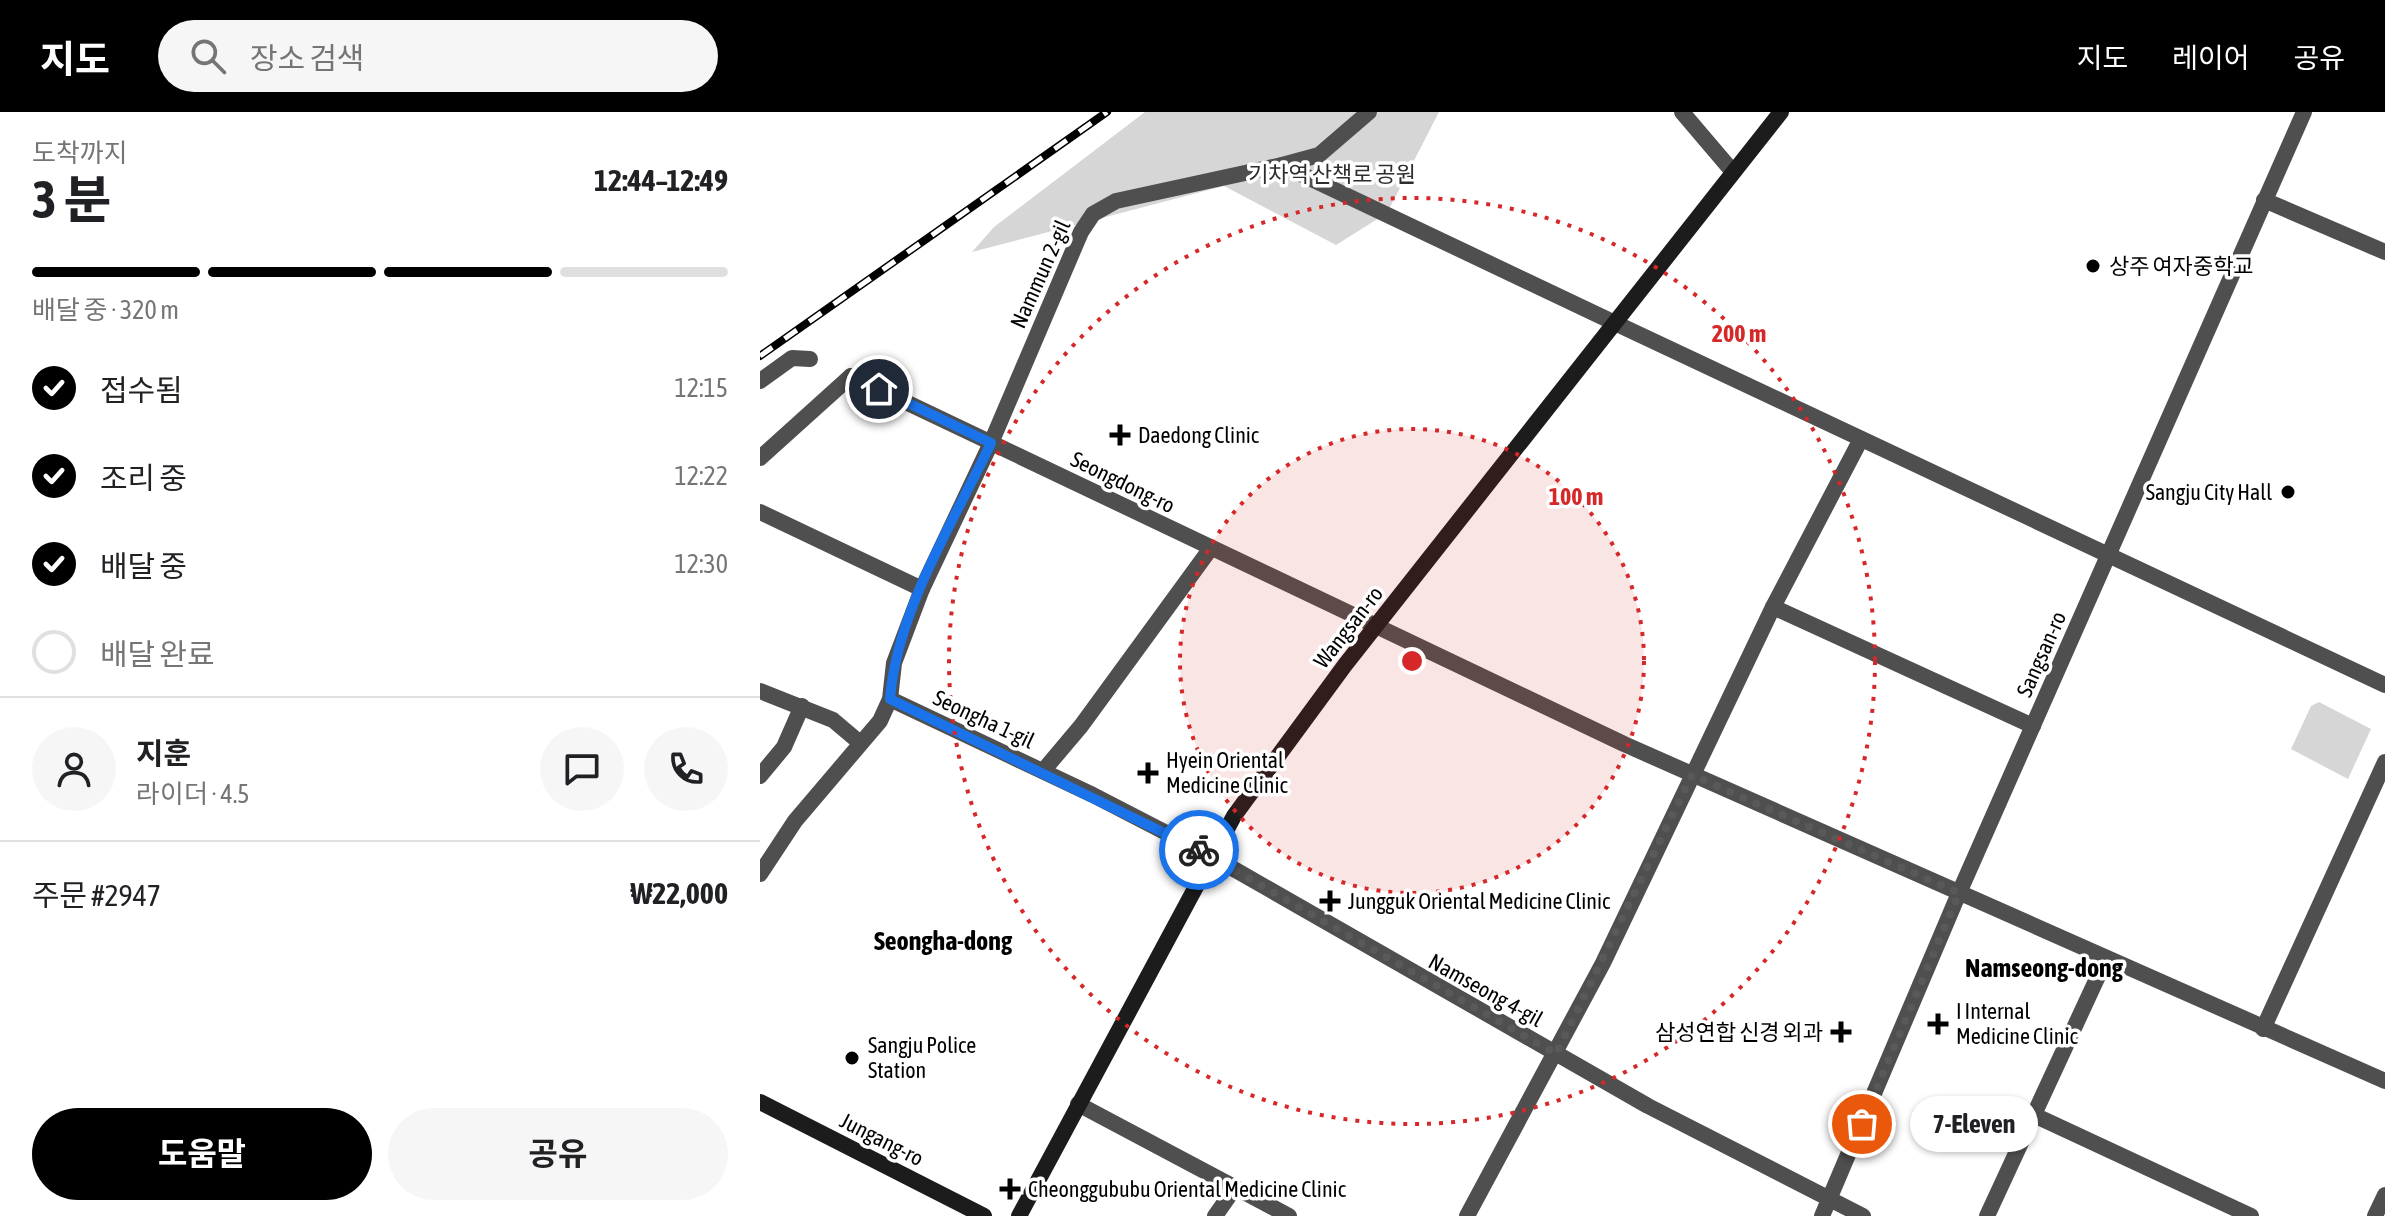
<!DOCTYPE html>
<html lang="ko">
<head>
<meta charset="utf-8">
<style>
	:root { --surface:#fff; --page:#f6f6f6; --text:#202124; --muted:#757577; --line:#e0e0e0; --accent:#000 }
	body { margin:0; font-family:"Asap Condensed","Noto Sans KR",sans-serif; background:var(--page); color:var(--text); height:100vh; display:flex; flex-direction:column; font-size:30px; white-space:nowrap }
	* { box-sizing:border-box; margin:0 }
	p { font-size:26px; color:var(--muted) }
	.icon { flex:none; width:44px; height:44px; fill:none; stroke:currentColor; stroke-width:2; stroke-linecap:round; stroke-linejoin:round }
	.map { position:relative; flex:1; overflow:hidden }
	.sheet { display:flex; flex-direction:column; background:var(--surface); width:760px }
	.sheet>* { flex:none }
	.pin { position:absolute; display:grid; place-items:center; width:68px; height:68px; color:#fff; margin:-34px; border:4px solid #fff; border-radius:50%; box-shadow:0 2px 8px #0007 }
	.courier { position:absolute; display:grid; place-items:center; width:80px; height:80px; margin:-40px; border:6px solid #1a73e8; border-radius:50%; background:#fff; color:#222; box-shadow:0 2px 10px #0007 }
	.bubble { position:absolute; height:56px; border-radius:28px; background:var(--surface); box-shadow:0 2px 6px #0004; font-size:26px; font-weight:700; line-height:56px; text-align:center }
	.overview em { font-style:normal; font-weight:700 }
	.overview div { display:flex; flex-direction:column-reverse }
	.overview { display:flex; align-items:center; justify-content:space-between; height:136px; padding:0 32px }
	h1 { font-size:52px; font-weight:700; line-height:60px }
	.bar { display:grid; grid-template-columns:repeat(4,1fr); gap:12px 8px; align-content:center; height:96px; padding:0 32px }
	.bar i { height:10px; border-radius:6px; background:var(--line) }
	.bar .current { background:var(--accent) }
	.bar p { grid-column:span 4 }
	.line { display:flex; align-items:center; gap:20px; padding:0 32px; border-top:2px solid var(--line) }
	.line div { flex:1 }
	.round { display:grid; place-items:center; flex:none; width:84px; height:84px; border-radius:42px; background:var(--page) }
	ol { padding:0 32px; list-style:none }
	li { display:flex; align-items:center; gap:24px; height:88px }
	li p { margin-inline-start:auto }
	li .icon { padding:8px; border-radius:50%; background:var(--accent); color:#fff; stroke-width:4 }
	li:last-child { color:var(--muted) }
	li i { width:44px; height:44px; border:4px solid var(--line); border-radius:50% }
	.cta { display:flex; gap:16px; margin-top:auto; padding:16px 32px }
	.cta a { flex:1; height:92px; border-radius:48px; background:var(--accent); color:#fff; font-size:32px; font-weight:700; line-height:92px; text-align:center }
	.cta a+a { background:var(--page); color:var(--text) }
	header { display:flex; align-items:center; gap:48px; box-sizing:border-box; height:112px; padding:0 40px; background:var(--accent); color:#fff }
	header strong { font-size:38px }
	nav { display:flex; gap:44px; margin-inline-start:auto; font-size:28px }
	.search { width:560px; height:72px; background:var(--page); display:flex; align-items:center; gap:20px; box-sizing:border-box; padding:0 28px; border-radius:44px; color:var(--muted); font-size:30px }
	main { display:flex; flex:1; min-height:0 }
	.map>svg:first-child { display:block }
</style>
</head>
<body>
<header>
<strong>지도</strong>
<div class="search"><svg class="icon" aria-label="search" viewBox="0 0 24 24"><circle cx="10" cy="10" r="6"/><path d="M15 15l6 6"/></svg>장소 검색</div>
<nav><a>지도</a><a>레이어</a><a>공유</a></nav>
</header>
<main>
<section class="sheet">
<div class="overview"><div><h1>3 분</h1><p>도착까지</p></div><em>12:44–12:49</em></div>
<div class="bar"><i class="current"></i><i class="current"></i><i class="current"></i><i></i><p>배달 중 · 320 m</p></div>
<ol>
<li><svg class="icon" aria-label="check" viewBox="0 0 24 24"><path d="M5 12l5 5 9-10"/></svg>접수됨<p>12:15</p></li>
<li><svg class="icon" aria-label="check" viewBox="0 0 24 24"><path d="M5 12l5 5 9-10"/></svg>조리 중<p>12:22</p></li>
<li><svg class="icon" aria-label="check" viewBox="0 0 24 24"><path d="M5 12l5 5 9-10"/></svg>배달 중<p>12:30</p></li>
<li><i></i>배달 완료</li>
</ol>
<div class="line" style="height:144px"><a class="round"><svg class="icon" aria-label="person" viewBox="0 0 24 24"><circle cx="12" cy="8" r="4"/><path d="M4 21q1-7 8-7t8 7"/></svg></a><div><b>지훈</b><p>라이더 · 4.5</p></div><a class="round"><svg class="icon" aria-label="chat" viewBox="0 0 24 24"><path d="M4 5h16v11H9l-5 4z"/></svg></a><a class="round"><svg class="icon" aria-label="phone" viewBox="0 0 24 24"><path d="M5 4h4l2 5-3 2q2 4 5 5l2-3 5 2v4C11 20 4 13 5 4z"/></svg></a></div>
<div class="line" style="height:104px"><div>주문 #2947</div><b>₩22,000</b></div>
<div class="cta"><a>도움말</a><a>공유</a></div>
</section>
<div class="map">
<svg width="1625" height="1104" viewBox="0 0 1625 1104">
	<rect width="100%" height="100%" fill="#fff"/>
	<path fill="#d6d6d6" d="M385,0H679L627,101L576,133L464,74L212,140L234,115Z
		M1559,590L1611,617L1588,667L1531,637L1551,594Z"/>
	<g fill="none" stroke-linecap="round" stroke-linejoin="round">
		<path stroke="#4f4f4f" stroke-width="16" d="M922,0L973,60
			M522,53L559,43L609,0
			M857,212L1625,573
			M0,269L32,246L50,247
			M0,346L91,264
			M0,400L162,477
			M1013,495L1273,614
			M283,659L321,614L451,436
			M0,664L24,635L42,594
			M1503,917L1625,650
			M318,992L529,1104
			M1274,1003L1491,1104
			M455,1104L474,1077
			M1227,1104L1346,847
			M1615,1104L1625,1083"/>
		<path stroke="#4f4f4f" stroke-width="16" d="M1504,88L1625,140
			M91,264L864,632L1625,969
			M0,579L73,608L99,630
			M130,587L333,683L451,744L888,994L1103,1104
			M0,762L35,709L120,609L130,587L134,551L162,477L231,331L321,120L333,102L356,89L522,53L857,212
			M707,1104L843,851L1013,495L1101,327
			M1062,1104L1199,781L1544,0"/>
		<path stroke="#1c1c1c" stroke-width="16" d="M0,990L224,1104
			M259,1104L474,704L585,553L1021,0"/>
		<g stroke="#000" stroke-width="8">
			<path id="rail" d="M0,244L347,0"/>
		</g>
		<use href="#rail" stroke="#fff" stroke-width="5" stroke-dasharray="15" stroke-linecap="butt"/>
	</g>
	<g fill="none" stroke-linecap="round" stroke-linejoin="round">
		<path stroke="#595959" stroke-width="8" stroke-dasharray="0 14.4" d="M439,738L796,942L932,663L1199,781L1102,1012"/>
		<path stroke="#1a73e8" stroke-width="10" d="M119,277L231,331C193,411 137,498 130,587L439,738"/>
	</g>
	<circle cx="652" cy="549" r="232" fill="#d62828" fill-opacity=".12"/>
	<g fill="none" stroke="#d62828" stroke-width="4" stroke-dasharray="4 8">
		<circle cx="652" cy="549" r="232"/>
		<circle cx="652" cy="549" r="463"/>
	</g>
	<g fill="#000" stroke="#fff" stroke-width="3">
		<circle cx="1333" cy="154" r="8"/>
		<path d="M356 311h8v8h8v8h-8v8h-8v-8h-8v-8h8z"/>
		<circle cx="1528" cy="380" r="8"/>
		<path d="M384 649h8v8h8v8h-8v8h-8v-8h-8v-8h8z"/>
		<path d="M566 777h8v8h8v8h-8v8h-8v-8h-8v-8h8z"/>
		<path d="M1174 900h8v8h8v8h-8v8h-8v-8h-8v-8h8z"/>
		<path d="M1077 908h8v8h8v8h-8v8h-8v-8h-8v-8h8z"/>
		<circle cx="92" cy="946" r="8"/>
		<path d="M246 1065h8v8h8v8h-8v8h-8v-8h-8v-8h8z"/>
	</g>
	<g text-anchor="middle" stroke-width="7" stroke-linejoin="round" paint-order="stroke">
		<g font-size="22" fill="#2d2d2d" stroke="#fff">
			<text x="572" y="70">기차역 산책로 공원</text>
		</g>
		<g font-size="22" fill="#000" stroke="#fff" text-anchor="start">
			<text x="1349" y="162">상주 여자중학교</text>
			<text x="378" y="331">Daedong Clinic</text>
			<text x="1512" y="388" text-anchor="end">Sangju City Hall</text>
			<text x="406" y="656">Hyein Oriental<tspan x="406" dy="25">Medicine Clinic</tspan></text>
			<text x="588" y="797">Jungguk Oriental Medicine Clinic</text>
			<text x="1196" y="907">I Internal<tspan x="1196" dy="25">Medicine Clinic</tspan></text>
			<text x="1063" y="928" text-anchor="end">삼성연합 신경 외과</text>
			<text x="108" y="941">Sangju Police<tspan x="108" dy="25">Station</tspan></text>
			<text x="268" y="1085">Cheonggububu Oriental Medicine Clinic</text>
		</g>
		<g font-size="22" fill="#000" stroke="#fff">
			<text transform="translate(280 162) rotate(-66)" y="8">Nammun 2-gil</text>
			<text transform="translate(363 370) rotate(26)" y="8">Seongdong-ro</text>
			<text transform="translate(588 515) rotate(-52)" y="8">Wangsan-ro</text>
			<text transform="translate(1281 542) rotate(-66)" y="8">Sangsan-ro</text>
			<text transform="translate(224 607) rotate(25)" y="8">Seongha 1-gil</text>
			<text transform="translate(726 878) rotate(29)" y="8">Namseong 4-gil</text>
			<text transform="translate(122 1027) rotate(27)" y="8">Jungang-ro</text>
		</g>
		<g font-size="26" font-weight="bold" fill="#000" stroke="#fff">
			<text x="183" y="838">Seongha-dong</text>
			<text x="1284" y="865">Namseong-dong</text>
		</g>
	</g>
	<circle cx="652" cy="549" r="12" fill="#d62828" stroke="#fff" stroke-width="4"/>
	<g font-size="24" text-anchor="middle" font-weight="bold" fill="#d62828" stroke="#fff" stroke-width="7" stroke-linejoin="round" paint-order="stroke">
		<text x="979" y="230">200 m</text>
		<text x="816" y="393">100 m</text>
	</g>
</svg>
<div class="pin" style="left:1102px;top:1012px;background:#ea580c"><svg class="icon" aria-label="bag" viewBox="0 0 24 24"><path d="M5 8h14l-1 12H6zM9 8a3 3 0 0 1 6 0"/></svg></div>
<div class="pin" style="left:119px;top:277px;background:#1f2937"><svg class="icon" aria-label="home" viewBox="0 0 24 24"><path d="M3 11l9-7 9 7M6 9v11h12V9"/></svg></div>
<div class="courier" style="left:439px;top:738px"><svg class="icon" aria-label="bike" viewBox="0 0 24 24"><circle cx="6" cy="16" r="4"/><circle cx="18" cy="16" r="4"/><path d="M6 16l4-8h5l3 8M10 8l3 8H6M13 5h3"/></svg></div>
<div class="bubble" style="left:1150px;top:984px;width:128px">7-Eleven</div>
</div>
</main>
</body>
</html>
